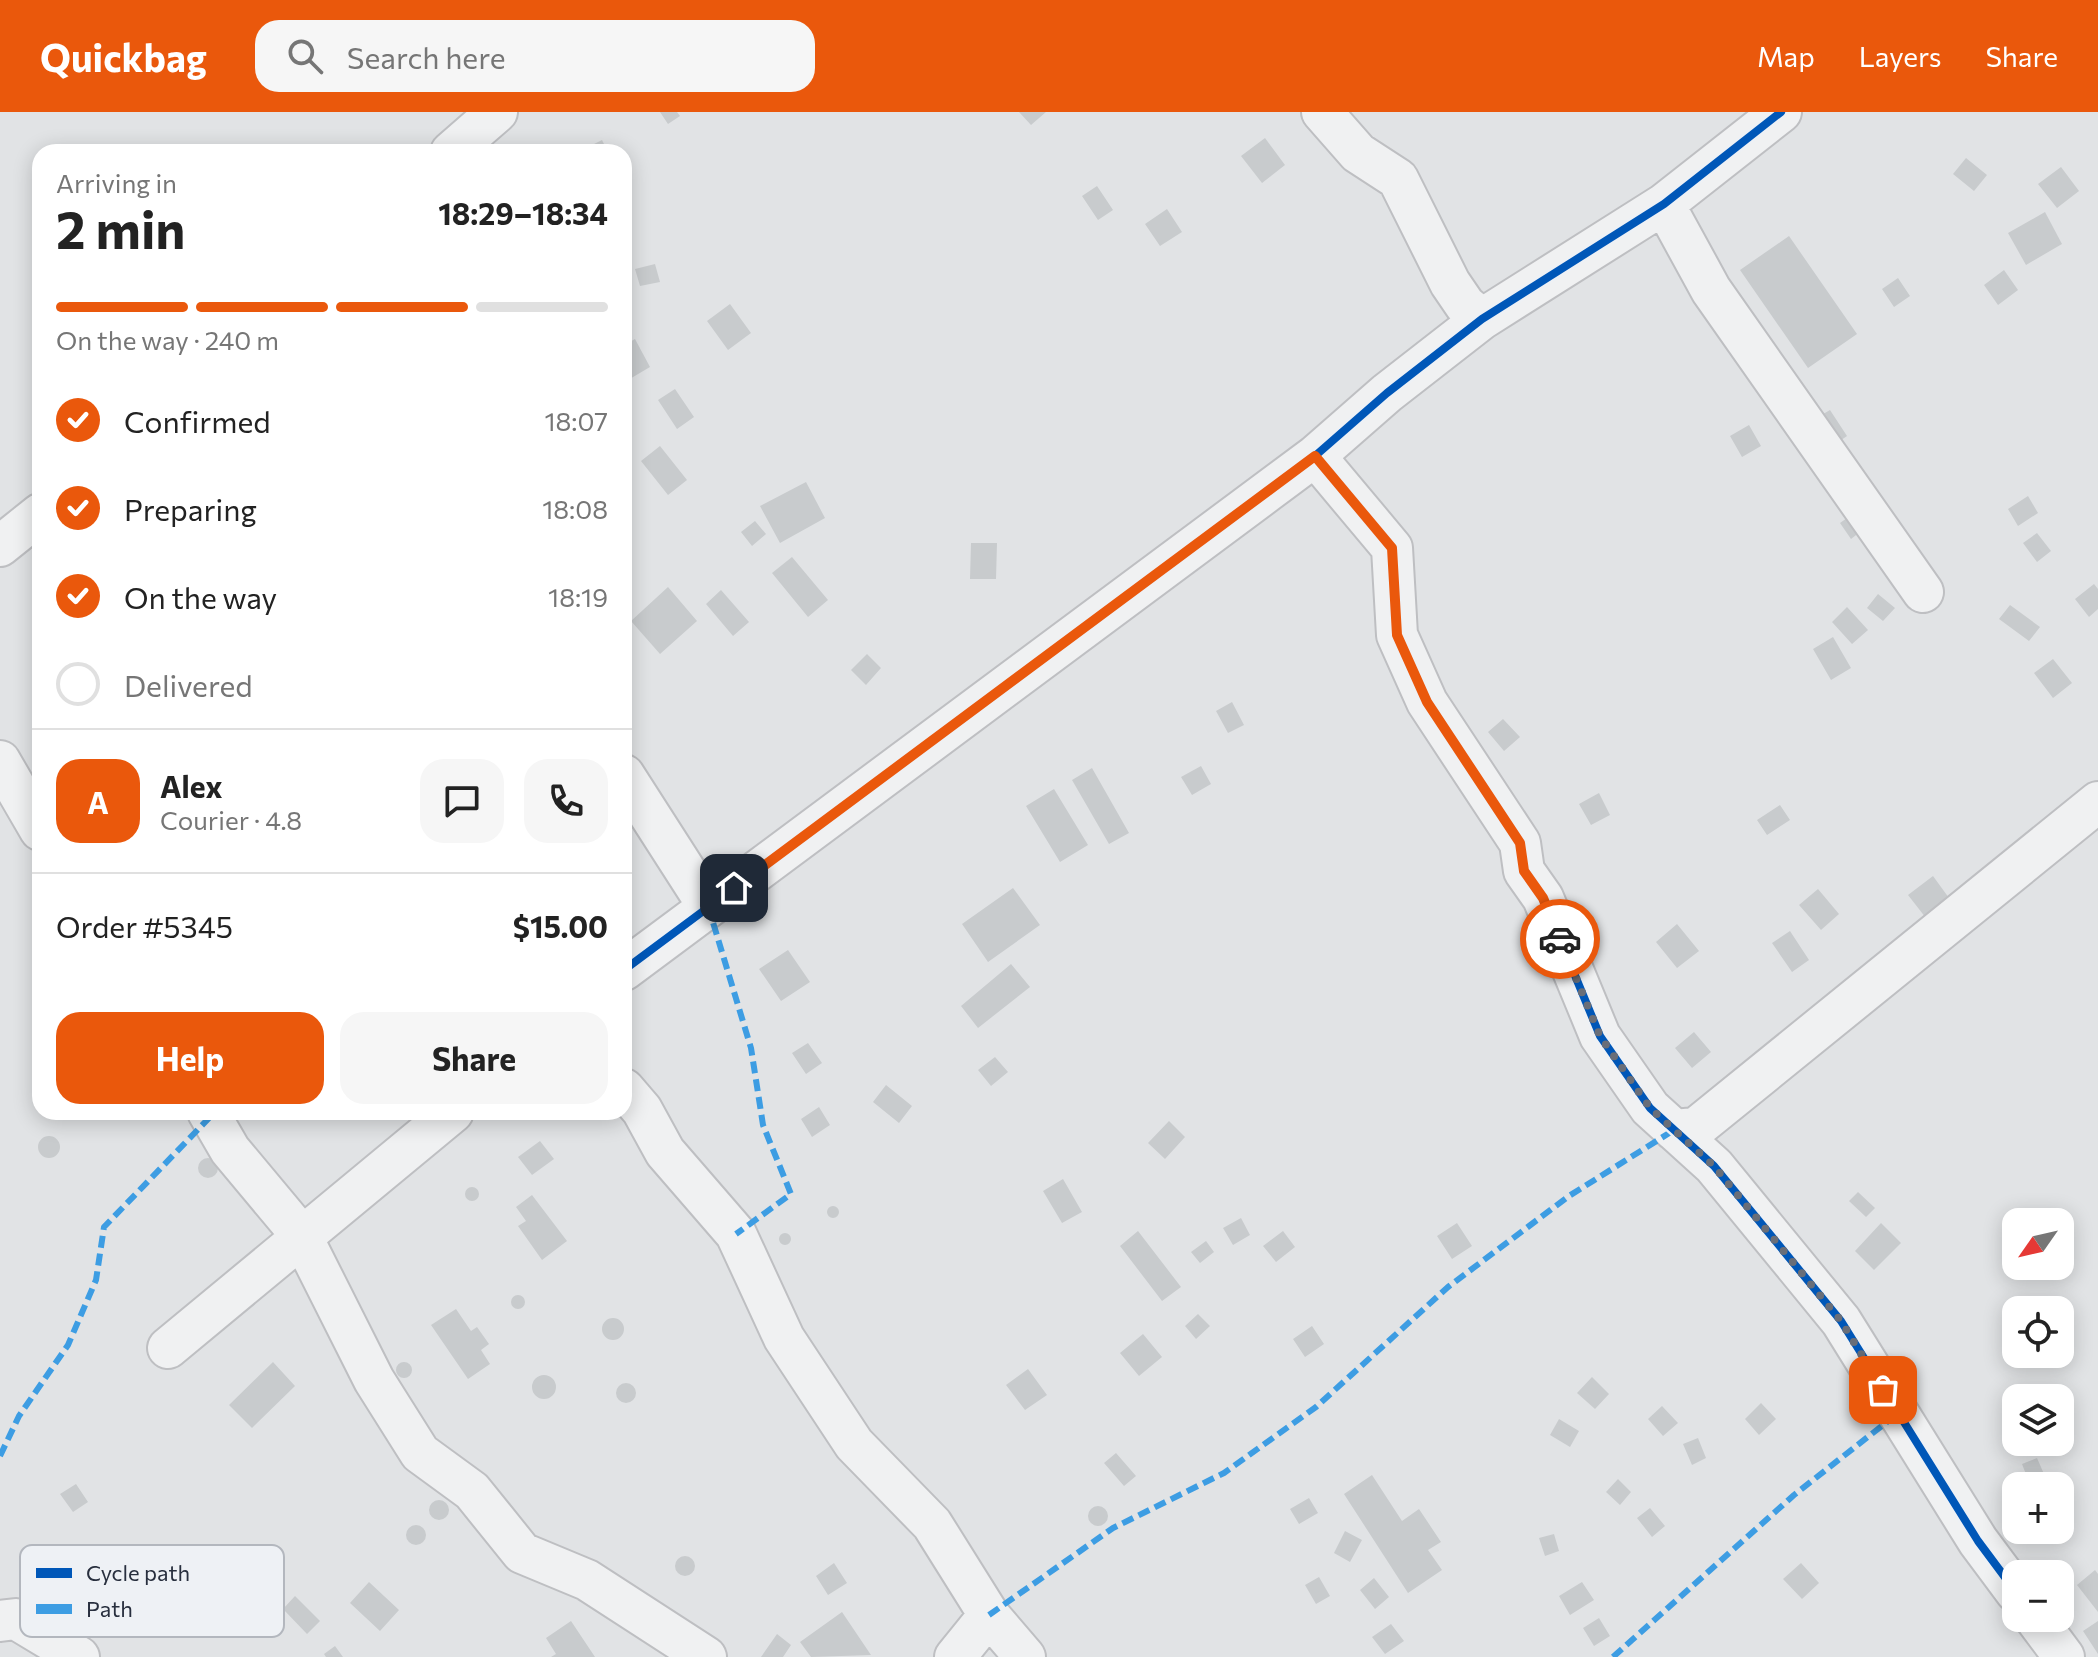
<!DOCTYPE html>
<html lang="en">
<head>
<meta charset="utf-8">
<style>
	:root { --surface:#fff; --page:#f6f6f6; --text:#222; --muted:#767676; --line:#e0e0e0; --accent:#ea580c }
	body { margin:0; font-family:Commissioner,sans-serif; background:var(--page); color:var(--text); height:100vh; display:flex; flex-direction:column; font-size:30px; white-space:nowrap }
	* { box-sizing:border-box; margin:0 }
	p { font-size:26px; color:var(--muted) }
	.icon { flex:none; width:44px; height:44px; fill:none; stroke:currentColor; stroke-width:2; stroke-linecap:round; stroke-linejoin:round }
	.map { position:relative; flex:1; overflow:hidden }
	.panel { position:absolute; left:32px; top:32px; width:600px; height:976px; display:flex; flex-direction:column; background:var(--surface); border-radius:24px; box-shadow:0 4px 20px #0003 }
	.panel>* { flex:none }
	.needle { width:52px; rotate:236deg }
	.controls { position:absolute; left:2002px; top:1096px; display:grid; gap:16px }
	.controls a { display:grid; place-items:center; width:72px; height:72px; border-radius:16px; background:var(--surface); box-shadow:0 4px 20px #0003; font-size:40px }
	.pin { position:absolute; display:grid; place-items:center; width:68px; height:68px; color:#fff; margin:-34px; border-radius:16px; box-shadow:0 4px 12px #0006 }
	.courier { position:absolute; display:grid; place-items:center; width:80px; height:80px; margin:-40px; border:6px solid #ea580c; border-radius:50%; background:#fff; color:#222; box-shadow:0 2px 10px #0007 }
	.overview em { font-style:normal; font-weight:700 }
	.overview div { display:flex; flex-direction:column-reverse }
	.overview { display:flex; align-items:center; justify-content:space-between; height:136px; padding:0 24px }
	h1 { font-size:52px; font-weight:700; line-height:60px }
	.bar { display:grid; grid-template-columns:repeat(4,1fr); gap:12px 8px; align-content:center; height:96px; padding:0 24px }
	.bar i { height:10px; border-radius:6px; background:var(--line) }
	.bar .on { background:var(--accent) }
	.bar p { grid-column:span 4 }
	.line { display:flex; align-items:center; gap:20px; padding:0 24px; border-top:2px solid var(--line) }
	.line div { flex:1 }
	.round { display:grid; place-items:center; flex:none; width:84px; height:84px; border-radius:24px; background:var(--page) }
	ol { padding:0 24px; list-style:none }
	li { display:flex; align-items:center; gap:24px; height:88px }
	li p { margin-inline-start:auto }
	li .icon { padding:8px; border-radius:50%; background:var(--accent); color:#fff; stroke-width:4 }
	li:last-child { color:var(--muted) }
	li i { width:44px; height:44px; border:4px solid var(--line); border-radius:50% }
	.primary-button { display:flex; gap:16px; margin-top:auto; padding:16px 24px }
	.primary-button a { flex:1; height:92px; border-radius:24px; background:var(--accent); color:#fff; font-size:32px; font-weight:700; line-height:92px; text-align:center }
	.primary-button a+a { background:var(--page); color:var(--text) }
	header { display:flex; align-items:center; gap:48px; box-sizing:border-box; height:112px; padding:0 40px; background:var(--accent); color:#fff }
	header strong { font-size:38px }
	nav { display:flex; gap:44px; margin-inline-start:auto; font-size:28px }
	.search { width:560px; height:72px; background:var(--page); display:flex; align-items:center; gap:20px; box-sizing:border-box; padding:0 28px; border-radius:24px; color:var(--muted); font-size:30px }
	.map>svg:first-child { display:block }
</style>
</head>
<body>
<header>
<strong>Quickbag</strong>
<div class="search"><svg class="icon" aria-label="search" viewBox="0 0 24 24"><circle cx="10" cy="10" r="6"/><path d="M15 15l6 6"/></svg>Search here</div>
<nav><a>Map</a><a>Layers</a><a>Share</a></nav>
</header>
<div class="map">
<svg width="2098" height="1545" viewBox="0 0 2098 1545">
	<rect width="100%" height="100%" fill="#e1e3e5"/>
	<path fill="#c8cbcd" d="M660,0H677L680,4L668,12Z
		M1019,0H1046L1031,13Z
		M1265,26L1285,53L1262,71L1241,44Z
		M602,28L608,40H591L588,35Z
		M1966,46L1987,63L1974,79L1953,62Z
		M2061,55L2079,79L2057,96L2038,72Z
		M1097,74L1113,98L1098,108L1082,84Z
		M1167,97L1182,120L1160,134L1145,112Z
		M2045,100L2062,132L2026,153L2008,121Z
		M1789,124L1857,222L1808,256L1740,158Z
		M655,152L660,170L640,174L635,157Z
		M2004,158L2018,178L1998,193L1984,173Z
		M1898,166L1910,184L1894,195L1882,177Z
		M730,192L751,221L728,238L707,209Z
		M635,227L650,255L628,268L624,260V233Z
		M675,277L694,305L677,317L658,288Z
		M1830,298L1847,324L1831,335L1813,308Z
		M1749,313L1761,334L1742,345L1730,324Z
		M660,334L687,368L668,383L641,349Z
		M806,370L825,406L780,431L760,394Z
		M2028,384L2038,401L2018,414L2008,397Z
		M1854,401L1865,416L1851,427L1840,411Z
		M755,409L766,422L752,434L741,420Z
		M2037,421L2051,439L2037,450L2023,431Z
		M971,431H997L996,467H970Z
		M792,445L828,488L808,505L772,461Z
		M2094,472L2098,477V497L2089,505L2075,487Z
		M668,475L697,509L660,542L631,509Z
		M721,478L749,510L733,524L706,492Z
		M1878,482L1895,496L1883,509L1867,496Z
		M2010,493L2040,515L2029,529L1999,507Z
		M1847,495L1868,518L1852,532L1832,510Z
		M1833,525L1851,556L1831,568L1813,537Z
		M867,542L881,556L866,573L851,558Z
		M2053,547L2072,571L2053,586L2034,561Z
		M1232,590L1244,613L1228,621L1216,599Z
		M1503,607L1520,625L1504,639L1488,620Z
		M1201,654L1211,672L1192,683L1181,665Z
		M1092,656L1129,721L1109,732L1072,668Z
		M1054,677L1088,733L1060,750L1026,694Z
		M1599,681L1610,703L1591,713L1579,692Z
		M1780,693L1790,708L1767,723L1757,708Z
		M1933,764L1957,797L1933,815L1908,783Z
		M1013,776L1040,813L988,850L962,812Z
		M1818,777L1839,802L1821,818L1799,793Z
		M1677,812L1699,839L1677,856L1656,830Z
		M1790,819L1809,848L1792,860L1772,831Z
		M788,838L810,870L781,889L759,857Z
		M1011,852L1030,875L978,916L961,894Z
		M1694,920L1711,940L1692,956L1675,936Z
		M808,931L822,951L806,962L792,941Z
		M995,945L1008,960L991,974L978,958Z
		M886,973L912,994L899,1011L873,990Z
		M819,995L830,1013L812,1025L801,1007Z
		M1169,1009L1185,1025L1165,1047L1148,1031Z
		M38 1035a11 11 0 1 1 22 0a11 11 0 1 1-22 0Z
		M540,1029L554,1047L532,1063L518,1045Z
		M198 1056a10 10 0 1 1 20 0a10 10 0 1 1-20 0Z
		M1063,1067L1082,1100L1062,1111L1043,1079Z
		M465 1082a7 7 0 1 1 14 0a7 7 0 1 1-14 0Z
		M1858,1080L1875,1096L1866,1105L1849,1089Z
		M532,1083L567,1129L542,1148L518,1114L526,1109L516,1095Z
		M827 1100a6 6 0 1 1 12 0a6 6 0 1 1-12 0Z
		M1241,1106L1250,1123L1233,1133L1223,1116Z
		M1457,1111L1472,1134L1452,1147L1437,1124Z
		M1881,1111L1901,1131L1874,1158L1855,1139Z
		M1138,1119L1181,1175L1162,1189L1120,1134Z
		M1283,1119L1295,1135L1276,1150L1263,1134Z
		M779 1127a6 6 0 1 1 12 0a6 6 0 1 1-12 0Z
		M1206,1129L1214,1140L1200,1151L1191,1140Z
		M511 1190a7 7 0 1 1 14 0a7 7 0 1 1-14 0Z
		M456,1197L471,1219L477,1215L489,1232L481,1238L490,1252L468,1267L431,1213Z
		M1198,1202L1210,1214L1196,1227L1185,1214Z
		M602 1217a11 11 0 1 1 22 0a11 11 0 1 1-22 0Z
		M1312,1214L1324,1232L1305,1245L1293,1227Z
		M1143,1222L1162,1245L1139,1264L1120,1241Z
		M396 1258a8 8 0 1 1 16 0a8 8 0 1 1-16 0Z
		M273,1250L295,1274L252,1316L229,1293Z
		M1028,1257L1047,1283L1025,1298L1006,1273Z
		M532 1275a12 12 0 1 1 24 0a12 12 0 1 1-24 0Z
		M1592,1265L1609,1282L1595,1297L1577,1281Z
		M616 1281a10 10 0 1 1 20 0a10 10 0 1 1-20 0Z
		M1761,1291L1776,1307L1759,1323L1745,1307Z
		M1662,1294L1678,1311L1663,1324L1648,1307Z
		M1559,1307L1579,1319L1570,1335L1550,1323Z
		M1698,1326L1706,1346L1692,1353L1683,1332Z
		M1116,1341L1136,1364L1124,1374L1104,1351Z
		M2037,1346L2044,1362L2029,1370L2022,1352Z
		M1372,1363L1402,1409L1419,1397L1441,1430L1428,1438L1442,1458L1408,1481L1344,1382Z
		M1618,1367L1631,1380L1620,1393L1606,1380Z
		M76,1372L88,1390L73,1400L60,1382Z
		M1309,1386L1318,1401L1299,1412L1290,1397Z
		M429 1398a10 10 0 1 1 20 0a10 10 0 1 1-20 0Z
		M1088 1404a10 10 0 1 1 20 0a10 10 0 1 1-20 0Z
		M1650,1396L1665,1414L1652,1425L1637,1406Z
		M406 1423a10 10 0 1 1 20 0a10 10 0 1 1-20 0Z
		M1345,1419L1362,1428L1350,1450L1334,1441Z
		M1554,1422L1559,1439L1545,1444L1539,1426Z
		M675 1454a10 10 0 1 1 20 0a10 10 0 1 1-20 0Z
		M834,1451L847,1471L828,1483L816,1464Z
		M1801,1451L1819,1471L1802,1487L1783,1467Z
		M2095,1458L2098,1462V1500L2077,1473Z
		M1319,1465L1330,1484L1316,1492L1305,1473Z
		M1374,1466L1389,1485L1375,1497L1360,1478Z
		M369,1470L399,1498L380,1519L350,1491Z
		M1582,1470L1594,1488L1570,1503L1559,1484Z
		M295,1484L320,1509L307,1522L283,1497Z
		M842,1500L871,1543L811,1545L800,1530Z
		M1599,1506L1610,1524L1594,1534L1583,1516Z
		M571,1509L595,1545H551L556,1542L546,1526Z
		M2098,1509V1542L2083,1519Z
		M1391,1512L1404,1529L1385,1542L1372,1525Z
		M777,1522L791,1533L783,1545H761Z
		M335,1534L343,1545H326L324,1542Z"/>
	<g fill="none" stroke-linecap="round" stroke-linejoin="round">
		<g stroke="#bebfc2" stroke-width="44">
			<path id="street" d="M1322,0L1358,41L1398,67L1450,171L1465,193L1482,207
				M451,40L497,0
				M1664,92L1711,178L1923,480
				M1315,344L1392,436L1397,523L1427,590L1520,731L1524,759L1543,786L1600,924L1650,996L1714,1054L1841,1209L1978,1429L2016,1480
				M0,434L40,402
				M0,649L40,718
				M624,663L708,794
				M624,858L1315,344L1387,281L1482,207L1664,92L1781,0
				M624,977L642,998L665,1040L736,1122L784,1226L854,1332L932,1412L989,1503L1025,1545
				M208,1000L230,1038L301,1123L374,1268L420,1341L472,1379L522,1441L587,1468L706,1545
				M1674,1018L1696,1016L2098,690
				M168,1236L453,1000
				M2035,1506L2064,1545
				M0,1509L16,1507L79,1545
				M955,1545L989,1503"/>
		</g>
		<use href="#street" stroke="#f0f1f2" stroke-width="40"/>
		<path stroke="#3d9de3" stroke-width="6" stroke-dasharray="12 6" stroke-linecap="butt" d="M708,794L751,936L763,1013L791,1082L736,1122
			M0,1344L19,1304L68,1233L96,1168L104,1115L211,1004
			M989,1503L1113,1416L1224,1361L1316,1295L1448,1175L1569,1084L1674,1018
			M1613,1545L1794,1383L1897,1302"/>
		<g stroke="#eef1f5" stroke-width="13">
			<path id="cycleway" d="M1315,344L1392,436L1397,523L1427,590L1520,731L1524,759L1543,786L1600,924L1650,996L1714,1054L1841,1209L1978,1429L2016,1480
				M624,858L1315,344L1387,281L1482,207L1664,92L1781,0"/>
		</g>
		<use href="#cycleway" stroke="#0057b8" stroke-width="8"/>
	</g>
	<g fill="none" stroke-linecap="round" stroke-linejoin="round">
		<path stroke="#696e78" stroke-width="8" stroke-dasharray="0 14.4" d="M1560,827L1600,924L1650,996L1714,1054L1841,1209L1883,1278"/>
		<path stroke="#ea580c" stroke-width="10" d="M734,776L1315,344L1392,436L1397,523L1427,590L1520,731L1524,759L1543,786L1560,827"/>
	</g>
	<rect x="20" y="1433" width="264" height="92" rx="12" fill="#eef1f5" stroke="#b3b7be" stroke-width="2"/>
	<rect x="36" y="1456" width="36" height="10" fill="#0057b8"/>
	<rect x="36" y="1492" width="36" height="10" fill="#3d9de3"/>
	<g font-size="22" fill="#282f3e">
		<text x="86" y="1469">Cycle path</text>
		<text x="86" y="1505">Path</text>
	</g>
</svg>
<div class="controls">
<a><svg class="needle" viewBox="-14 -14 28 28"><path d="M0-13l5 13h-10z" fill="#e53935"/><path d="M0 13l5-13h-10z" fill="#767676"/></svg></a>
<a><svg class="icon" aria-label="locate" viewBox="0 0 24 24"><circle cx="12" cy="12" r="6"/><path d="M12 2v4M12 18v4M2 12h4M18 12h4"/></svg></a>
<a><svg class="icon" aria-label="layers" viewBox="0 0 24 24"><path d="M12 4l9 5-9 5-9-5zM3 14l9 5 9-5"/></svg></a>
<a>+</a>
<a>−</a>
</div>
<div class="pin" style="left:1883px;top:1278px;background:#ea580c"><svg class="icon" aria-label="bag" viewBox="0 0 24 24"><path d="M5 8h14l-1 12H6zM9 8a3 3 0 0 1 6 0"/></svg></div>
<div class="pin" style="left:734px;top:776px;background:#1f2937"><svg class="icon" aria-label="home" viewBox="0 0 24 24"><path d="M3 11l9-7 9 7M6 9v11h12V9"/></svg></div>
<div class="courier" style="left:1560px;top:827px"><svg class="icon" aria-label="car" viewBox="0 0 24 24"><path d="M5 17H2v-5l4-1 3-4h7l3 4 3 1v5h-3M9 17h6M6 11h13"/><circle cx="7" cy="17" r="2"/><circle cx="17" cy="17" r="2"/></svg></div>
<section class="panel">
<div class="overview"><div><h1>2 min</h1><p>Arriving in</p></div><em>18:29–18:34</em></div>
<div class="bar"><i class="on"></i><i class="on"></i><i class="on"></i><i></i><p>On the way · 240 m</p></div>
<ol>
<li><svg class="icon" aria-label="check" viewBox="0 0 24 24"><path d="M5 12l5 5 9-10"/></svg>Confirmed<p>18:07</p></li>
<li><svg class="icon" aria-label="check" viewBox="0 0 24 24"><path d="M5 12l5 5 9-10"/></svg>Preparing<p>18:08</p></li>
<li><svg class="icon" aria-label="check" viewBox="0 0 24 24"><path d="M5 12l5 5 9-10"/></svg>On the way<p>18:19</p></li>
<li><i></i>Delivered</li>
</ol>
<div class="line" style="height:144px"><b class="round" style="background:var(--accent);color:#fff">A</b><div><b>Alex</b><p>Courier · 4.8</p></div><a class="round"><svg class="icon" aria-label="chat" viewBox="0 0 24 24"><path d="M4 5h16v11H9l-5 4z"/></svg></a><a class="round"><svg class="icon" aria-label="phone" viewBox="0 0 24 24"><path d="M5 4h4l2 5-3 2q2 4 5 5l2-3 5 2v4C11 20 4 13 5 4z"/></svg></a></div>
<div class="line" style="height:104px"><div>Order #5345</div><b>$15.00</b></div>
<div class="primary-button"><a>Help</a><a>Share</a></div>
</section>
</div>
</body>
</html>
